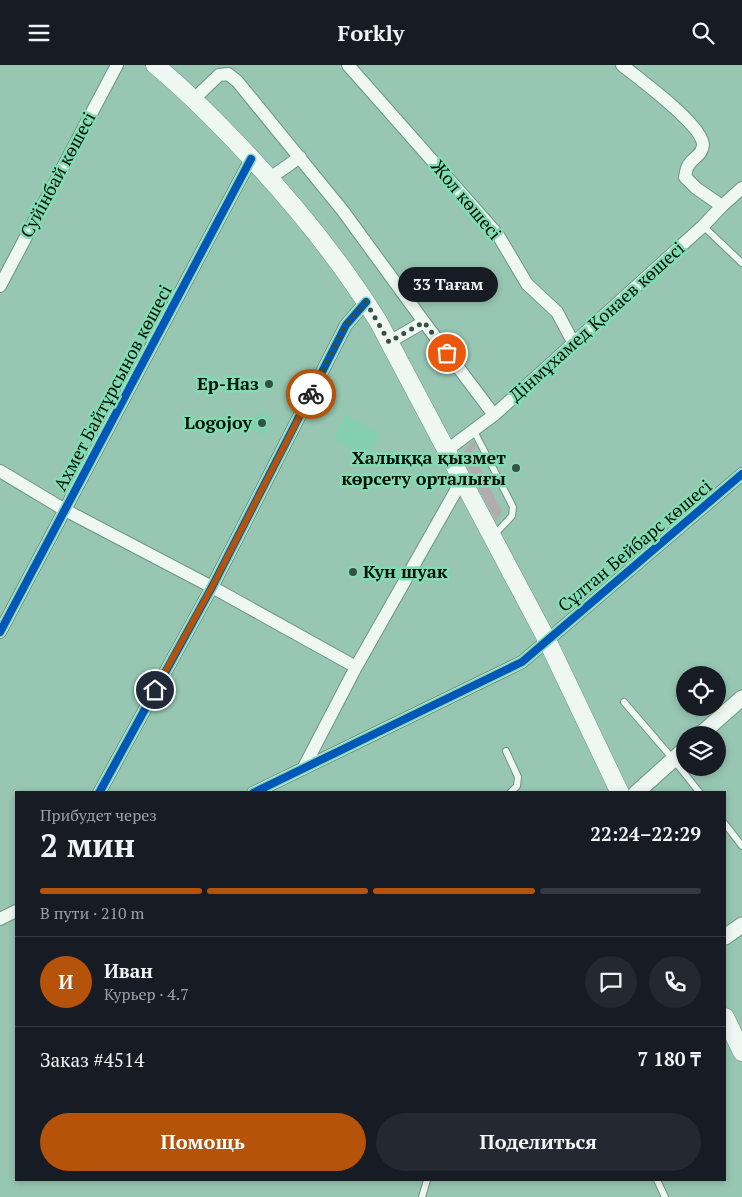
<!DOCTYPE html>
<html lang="ru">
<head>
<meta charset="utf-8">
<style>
	:root { --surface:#171b24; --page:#242831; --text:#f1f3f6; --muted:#9ea1a6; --line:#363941; --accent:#b45309 }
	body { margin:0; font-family:"PT Serif",serif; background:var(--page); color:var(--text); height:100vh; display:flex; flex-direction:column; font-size:19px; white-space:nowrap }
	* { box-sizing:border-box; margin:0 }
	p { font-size:16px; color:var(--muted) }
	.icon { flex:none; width:28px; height:28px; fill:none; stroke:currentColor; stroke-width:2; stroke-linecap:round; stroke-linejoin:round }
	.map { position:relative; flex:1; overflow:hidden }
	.side { position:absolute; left:15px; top:726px; width:711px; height:390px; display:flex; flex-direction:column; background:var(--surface); border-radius:0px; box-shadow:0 2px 8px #0003 }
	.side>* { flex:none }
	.tools { position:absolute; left:676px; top:601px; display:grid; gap:10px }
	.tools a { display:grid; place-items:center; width:50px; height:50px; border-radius:50%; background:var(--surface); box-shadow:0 2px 8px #0003; font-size:25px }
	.pin { position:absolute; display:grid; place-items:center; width:42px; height:42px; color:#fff; margin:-21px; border:2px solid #fff; border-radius:50%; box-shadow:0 1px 5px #0007 }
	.courier { position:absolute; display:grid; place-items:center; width:50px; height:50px; margin:-25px; border:4px solid #b45309; border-radius:50%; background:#fff; color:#222; box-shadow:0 1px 6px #0007 }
	.bubble { position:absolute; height:35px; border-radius:18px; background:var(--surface); box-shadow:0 2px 8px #0003; font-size:16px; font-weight:700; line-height:35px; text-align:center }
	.head em { font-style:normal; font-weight:700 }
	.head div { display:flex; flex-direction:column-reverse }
	.head { display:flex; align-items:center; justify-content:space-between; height:85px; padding:0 25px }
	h1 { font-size:32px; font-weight:700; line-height:38px }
	.bar { display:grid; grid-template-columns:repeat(4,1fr); gap:8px 5px; align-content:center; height:60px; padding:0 25px }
	.bar i { height:6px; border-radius:4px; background:var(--line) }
	.bar .active { background:var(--accent) }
	.bar p { grid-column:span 4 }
	.line { display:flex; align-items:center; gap:12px; padding:0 25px; border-top:1px solid var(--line) }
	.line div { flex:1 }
	.round { display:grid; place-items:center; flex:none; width:52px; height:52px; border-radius:26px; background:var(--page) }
	.cta { display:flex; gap:10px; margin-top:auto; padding:10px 25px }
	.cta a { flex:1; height:58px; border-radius:30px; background:var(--accent); color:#fff; font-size:20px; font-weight:700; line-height:58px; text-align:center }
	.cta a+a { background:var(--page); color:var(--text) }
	header { display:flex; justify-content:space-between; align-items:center; height:65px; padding:0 25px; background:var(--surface); font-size:22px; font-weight:700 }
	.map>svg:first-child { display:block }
</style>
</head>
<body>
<header><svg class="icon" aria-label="menu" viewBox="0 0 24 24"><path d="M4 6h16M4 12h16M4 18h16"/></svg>Forkly<svg class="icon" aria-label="search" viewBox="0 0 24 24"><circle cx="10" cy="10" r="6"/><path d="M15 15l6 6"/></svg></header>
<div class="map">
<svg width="742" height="1132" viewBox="0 0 742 1132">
	<rect width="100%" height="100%" fill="#97c7b2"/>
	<path fill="#83cfae" d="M260,346L273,353L263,371L250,363Z
		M345,350L380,368L368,392L333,374Z"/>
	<path fill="#b2acb2" d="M473,375L476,381L472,388L502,446L496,456L463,394L464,387Z"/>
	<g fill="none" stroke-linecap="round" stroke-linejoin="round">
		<g stroke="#6d9484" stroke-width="8">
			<path id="service" d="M703,161L742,198
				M474,366L513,442L512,451L493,471
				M624,637L673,694L700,728
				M506,686L518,712L517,721L510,728
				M725,759L742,781
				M657,1115L665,1132
				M422,1132L427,1115"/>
		</g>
		<g stroke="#6d9484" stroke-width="14">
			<path id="minor" d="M348,0L498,170L527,219L557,247L573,277
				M622,0C638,13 703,60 703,80C702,91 693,92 688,101C686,104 686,109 685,112L696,123L722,141
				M194,34L219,10L228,9L237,16L343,146L424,257L494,350
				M270,113L300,92
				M0,221L117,0
				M389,277L424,257
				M447,385L494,350L703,161L722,141L742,123
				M0,406L65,445L212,522L356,602
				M0,567L251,94
				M303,704L356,602L462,415
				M99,728L212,522L346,260L366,237
				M253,728L522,597L742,409
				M0,854L16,846"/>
		</g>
		<g stroke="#6d9484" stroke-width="17">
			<path id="tertiary" d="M700,670L742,633
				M636,728L685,684
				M725,872L742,860"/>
		</g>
		<g stroke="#6d9484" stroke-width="19">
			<path id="secondary" d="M155,0C183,23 208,48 233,74C287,130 337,190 378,256L547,575L620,728
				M725,952L742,987"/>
		</g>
		<use href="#service" stroke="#eff7f3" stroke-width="6"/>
		<use href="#minor" stroke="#eff7f3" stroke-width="12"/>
		<use href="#tertiary" stroke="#eff7f3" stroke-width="15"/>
		<use href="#secondary" stroke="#eff7f3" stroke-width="18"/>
		<g stroke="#83dbb4" stroke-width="11">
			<path id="cycleway" d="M0,567L251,94
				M99,728L212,522L346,260L366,237
				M253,728L522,597L742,409"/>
		</g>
		<use href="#cycleway" stroke="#0057b8" stroke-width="8"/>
	</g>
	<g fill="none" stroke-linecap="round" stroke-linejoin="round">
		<path stroke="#355144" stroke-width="5" stroke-dasharray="0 9" d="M311,329L346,260L366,237L389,277L424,257L447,288"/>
		<path stroke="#b45309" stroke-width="6" d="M155,625L212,522L311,329"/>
	</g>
	<g fill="#355144" stroke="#83dbb4" stroke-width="2">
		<circle cx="269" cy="319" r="5"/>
		<circle cx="262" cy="358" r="5"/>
		<circle cx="516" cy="403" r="5"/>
		<circle cx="353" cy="507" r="5"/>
	</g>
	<g text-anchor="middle" stroke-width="5" stroke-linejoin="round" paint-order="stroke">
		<g font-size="18" fill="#001208" stroke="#83dbb4">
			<text transform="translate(58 110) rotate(-62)" y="6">Суйінбай көшесі</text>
			<text transform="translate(466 135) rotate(50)" y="6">Жол көшесі</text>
			<text transform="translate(597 257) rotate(-42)" y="6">Дінмұхамед Қонаев көшесі</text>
			<text transform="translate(113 323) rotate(-62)" y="6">Ахмет Байтұрсынов көшесі</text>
			<text transform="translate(635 481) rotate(-40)" y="6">Сұлтан Бейбарс көшесі</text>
		</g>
		<g font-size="18" font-weight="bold" fill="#001208" stroke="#83dbb4" text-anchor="end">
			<text x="259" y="325">Ер-Наз</text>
			<text x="252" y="364">Logojoy</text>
			<text x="506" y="399">Халыққа қызмет<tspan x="506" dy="21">көрсету орталығы</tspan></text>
			<text x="363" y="513" text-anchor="start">Кун шуак</text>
		</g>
	</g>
</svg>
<div class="tools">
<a><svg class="icon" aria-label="locate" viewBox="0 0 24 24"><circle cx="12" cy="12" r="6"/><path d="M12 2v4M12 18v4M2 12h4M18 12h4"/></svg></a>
<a><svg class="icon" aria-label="layers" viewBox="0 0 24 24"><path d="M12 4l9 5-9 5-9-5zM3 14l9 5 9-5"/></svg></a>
</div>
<div class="pin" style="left:447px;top:288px;background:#ea580c"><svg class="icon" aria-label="bag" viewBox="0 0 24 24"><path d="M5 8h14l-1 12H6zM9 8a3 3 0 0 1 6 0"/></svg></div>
<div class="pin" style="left:155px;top:625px;background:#1f2937"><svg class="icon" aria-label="home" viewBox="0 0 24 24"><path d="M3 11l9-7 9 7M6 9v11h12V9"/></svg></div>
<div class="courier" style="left:311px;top:329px"><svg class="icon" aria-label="bike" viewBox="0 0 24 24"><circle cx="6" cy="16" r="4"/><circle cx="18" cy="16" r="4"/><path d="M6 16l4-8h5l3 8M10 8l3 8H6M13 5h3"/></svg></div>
<div class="bubble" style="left:398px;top:202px;width:100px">33 Тағам</div>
<section class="side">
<div class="head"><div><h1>2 мин</h1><p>Прибудет через</p></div><em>22:24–22:29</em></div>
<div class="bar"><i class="active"></i><i class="active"></i><i class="active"></i><i></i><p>В пути · 210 m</p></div>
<div class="line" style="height:90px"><b class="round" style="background:var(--accent);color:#fff">И</b><div><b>Иван</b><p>Курьер · 4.7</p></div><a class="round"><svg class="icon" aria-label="chat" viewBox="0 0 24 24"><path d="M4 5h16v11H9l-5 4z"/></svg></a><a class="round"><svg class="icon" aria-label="phone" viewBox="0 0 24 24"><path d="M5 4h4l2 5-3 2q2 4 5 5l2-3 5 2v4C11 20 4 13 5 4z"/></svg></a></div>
<div class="line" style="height:65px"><div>Заказ #4514</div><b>7 180 ₸</b></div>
<div class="cta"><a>Помощь</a><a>Поделиться</a></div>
</section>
</div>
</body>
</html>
